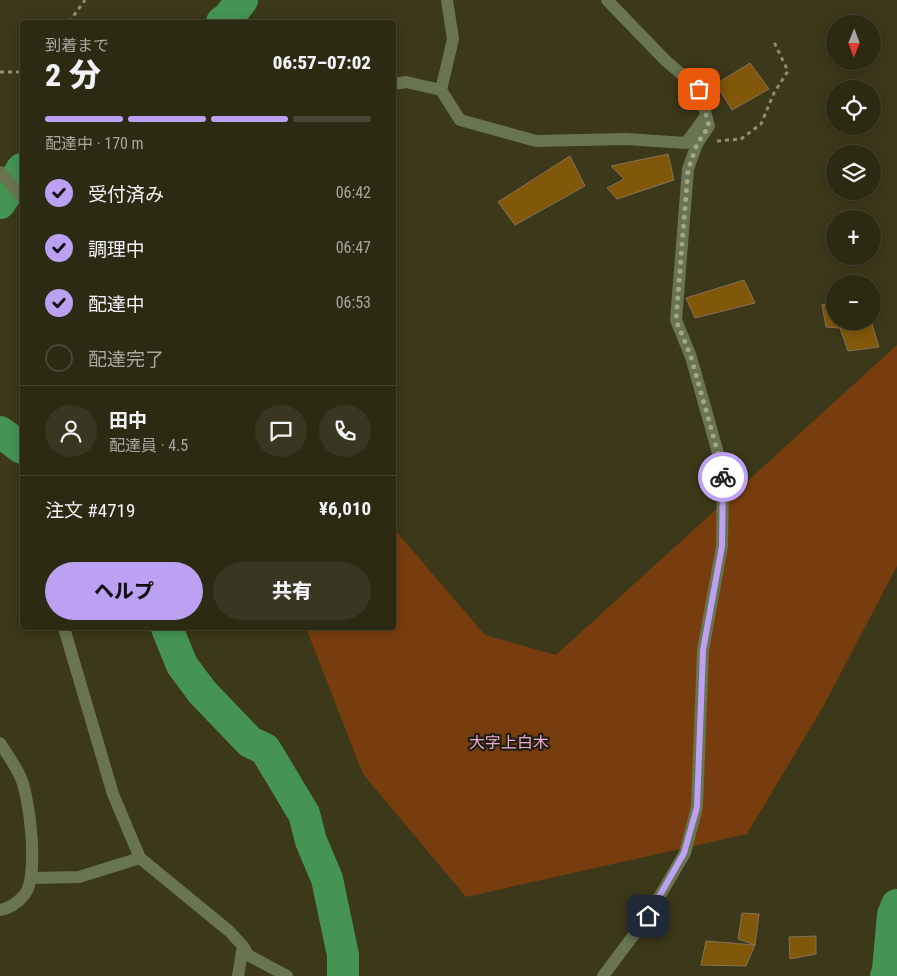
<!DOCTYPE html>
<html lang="ja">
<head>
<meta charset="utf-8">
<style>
	:root { --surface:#2d2a14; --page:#393622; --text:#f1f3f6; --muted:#a7a7a0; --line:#484634; --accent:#bca0f2 }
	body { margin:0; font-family:"Roboto Condensed","Noto Sans JP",sans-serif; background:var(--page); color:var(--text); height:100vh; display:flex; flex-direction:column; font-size:19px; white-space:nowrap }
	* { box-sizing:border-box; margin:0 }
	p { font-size:16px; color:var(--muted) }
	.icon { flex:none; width:28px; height:28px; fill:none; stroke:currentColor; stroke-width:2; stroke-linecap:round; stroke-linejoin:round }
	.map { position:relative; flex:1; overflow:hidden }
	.sheet { position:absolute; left:20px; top:20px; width:376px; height:610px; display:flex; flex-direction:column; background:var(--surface); border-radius:5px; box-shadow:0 2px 12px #0003,0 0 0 1px var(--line) }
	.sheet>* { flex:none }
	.needle { width:32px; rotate:181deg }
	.tools { position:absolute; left:826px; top:15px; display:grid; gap:10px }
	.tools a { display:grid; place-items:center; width:55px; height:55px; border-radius:50%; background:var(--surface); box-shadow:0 2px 12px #0003,0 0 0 1px var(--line); font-size:25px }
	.pin { position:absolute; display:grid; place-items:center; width:42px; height:42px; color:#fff; margin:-21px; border-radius:10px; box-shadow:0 2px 8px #0006 }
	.courier { position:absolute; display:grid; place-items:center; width:50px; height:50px; margin:-25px; border:4px solid #bca0f2; border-radius:50%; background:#fff; color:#222; box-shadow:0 1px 6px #0007 }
	.overview em { font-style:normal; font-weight:800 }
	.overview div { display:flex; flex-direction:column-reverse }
	.overview { display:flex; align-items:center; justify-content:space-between; height:85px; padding:0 25px }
	h1 { font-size:32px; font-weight:800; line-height:38px }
	.bar { display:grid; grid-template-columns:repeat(4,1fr); gap:8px 5px; align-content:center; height:60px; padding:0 25px }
	.bar i { height:6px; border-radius:4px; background:var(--line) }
	.bar .active { background:var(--accent) }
	.bar p { grid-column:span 4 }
	.line { display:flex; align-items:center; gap:12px; padding:0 25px; border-top:1px solid var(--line) }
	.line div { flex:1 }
	.round { display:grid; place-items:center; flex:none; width:52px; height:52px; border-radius:26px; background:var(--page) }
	ol { padding:0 25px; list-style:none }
	li { display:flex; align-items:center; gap:15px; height:55px }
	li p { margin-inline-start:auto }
	li .icon { padding:5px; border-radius:50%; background:var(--accent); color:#111; stroke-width:4 }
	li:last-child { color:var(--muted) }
	li i { width:28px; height:28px; border:2px solid var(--line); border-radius:50% }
	.action { display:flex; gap:10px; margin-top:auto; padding:10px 25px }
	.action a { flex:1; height:58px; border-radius:30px; background:var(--accent); color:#111; font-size:20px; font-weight:800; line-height:58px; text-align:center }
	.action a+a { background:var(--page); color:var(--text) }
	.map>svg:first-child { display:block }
</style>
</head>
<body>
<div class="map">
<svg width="897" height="976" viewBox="0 0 897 976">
	<rect width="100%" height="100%" fill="#3c381a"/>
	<path fill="#783d0e" d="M897,345V566L824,705L747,834L466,897L363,774L306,628H394V529L485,635L556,655Z"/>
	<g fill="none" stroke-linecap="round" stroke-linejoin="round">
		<path stroke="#459454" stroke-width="32" d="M222,22L227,19L242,0
			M0,203L22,169
			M0,432L22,448
			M167,628L182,665L202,692L250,742L265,749L304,814L311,841L327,879L343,955V976
			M886,976L888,970L893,915L897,905"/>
	</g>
	<path fill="#81580a" stroke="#857257" d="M750,63L769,89L732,110L716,84Z
		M668,154L674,180L617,199L607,188L624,179L611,166Z
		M570,156L585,186L515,225L498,202Z
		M744,280L755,303L695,318L686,298Z
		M835,303V321H871L879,347L848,351L840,328L826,327L822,305Z
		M742,913L759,914L755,945L738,939Z
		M816,936V954L790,959L789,937Z
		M706,941L755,945L746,966L701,965Z"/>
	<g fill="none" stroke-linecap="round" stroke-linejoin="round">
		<path stroke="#908d75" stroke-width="3" stroke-dasharray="4 4" stroke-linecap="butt" d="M69,22L85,0
			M0,72H22
			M717,141L741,139L761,124L774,93L788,71L774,42"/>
		<path stroke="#687550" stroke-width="12" d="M394,84L406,82L441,90L460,120L536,141L626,139L686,143L705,117
			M441,90L453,39L447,0
			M0,172L22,197
			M64,628L113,794L140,858L229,931L243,946L248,955L287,976
			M0,743C7,754 15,765 20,776C30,797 39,876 25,894C18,903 11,908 0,910
			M32,878L79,877L140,858
			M238,976L243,946
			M603,976L648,916L685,853L697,807L703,650L722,546L723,471L691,357L676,320L688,169L697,144L709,126L699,89L666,61L607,0"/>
	</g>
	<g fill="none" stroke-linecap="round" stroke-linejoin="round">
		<path stroke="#a6a38d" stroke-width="5" stroke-dasharray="0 9" d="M699,89L709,126L697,144L688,170L676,320L691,357L723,471V477"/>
		<path stroke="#bca0f2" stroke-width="6" d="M648,916L684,853L697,807L703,650L722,546L723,477"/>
	</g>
	<g text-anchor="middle" stroke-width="4.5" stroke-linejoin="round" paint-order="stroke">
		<g font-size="16" fill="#eea7d4" stroke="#211f12">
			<text x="509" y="748">大字上白木</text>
		</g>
	</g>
</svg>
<div class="tools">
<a><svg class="needle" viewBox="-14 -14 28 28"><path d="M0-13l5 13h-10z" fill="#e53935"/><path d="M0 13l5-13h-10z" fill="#a7a7a0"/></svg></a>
<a><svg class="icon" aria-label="locate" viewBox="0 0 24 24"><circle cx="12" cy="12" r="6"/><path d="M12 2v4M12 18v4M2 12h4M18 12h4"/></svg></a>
<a><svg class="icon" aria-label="layers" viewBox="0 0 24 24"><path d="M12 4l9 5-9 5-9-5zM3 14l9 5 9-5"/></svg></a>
<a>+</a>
<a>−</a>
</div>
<div class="pin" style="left:699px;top:89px;background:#ea580c"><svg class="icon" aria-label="bag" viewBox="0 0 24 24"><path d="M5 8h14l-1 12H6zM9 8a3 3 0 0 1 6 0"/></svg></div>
<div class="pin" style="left:648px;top:916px;background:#1f2937"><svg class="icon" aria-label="home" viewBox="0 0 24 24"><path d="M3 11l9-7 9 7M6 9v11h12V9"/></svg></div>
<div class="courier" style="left:723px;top:477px"><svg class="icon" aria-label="bike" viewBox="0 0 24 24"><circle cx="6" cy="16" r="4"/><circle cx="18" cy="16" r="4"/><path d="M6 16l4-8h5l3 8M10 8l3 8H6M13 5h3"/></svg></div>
<section class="sheet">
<div class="overview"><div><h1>2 分</h1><p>到着まで</p></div><em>06:57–07:02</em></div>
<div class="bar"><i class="active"></i><i class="active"></i><i class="active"></i><i></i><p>配達中 · 170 m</p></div>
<ol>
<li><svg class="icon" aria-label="check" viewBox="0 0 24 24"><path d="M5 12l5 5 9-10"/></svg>受付済み<p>06:42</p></li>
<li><svg class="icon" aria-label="check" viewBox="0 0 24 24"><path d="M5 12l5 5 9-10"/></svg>調理中<p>06:47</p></li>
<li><svg class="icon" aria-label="check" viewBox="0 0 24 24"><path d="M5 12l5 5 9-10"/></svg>配達中<p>06:53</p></li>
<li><i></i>配達完了</li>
</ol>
<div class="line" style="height:90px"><a class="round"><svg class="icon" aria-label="person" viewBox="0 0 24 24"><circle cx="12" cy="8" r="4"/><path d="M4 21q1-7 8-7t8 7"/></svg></a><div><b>田中</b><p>配達員 · 4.5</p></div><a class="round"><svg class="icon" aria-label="chat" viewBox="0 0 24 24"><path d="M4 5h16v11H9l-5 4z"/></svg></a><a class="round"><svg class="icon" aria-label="phone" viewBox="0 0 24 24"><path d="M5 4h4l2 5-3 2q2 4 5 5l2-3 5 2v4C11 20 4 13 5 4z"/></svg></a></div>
<div class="line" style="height:65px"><div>注文 #4719</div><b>¥6,010</b></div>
<div class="action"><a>ヘルプ</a><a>共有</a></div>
</section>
</div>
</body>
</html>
